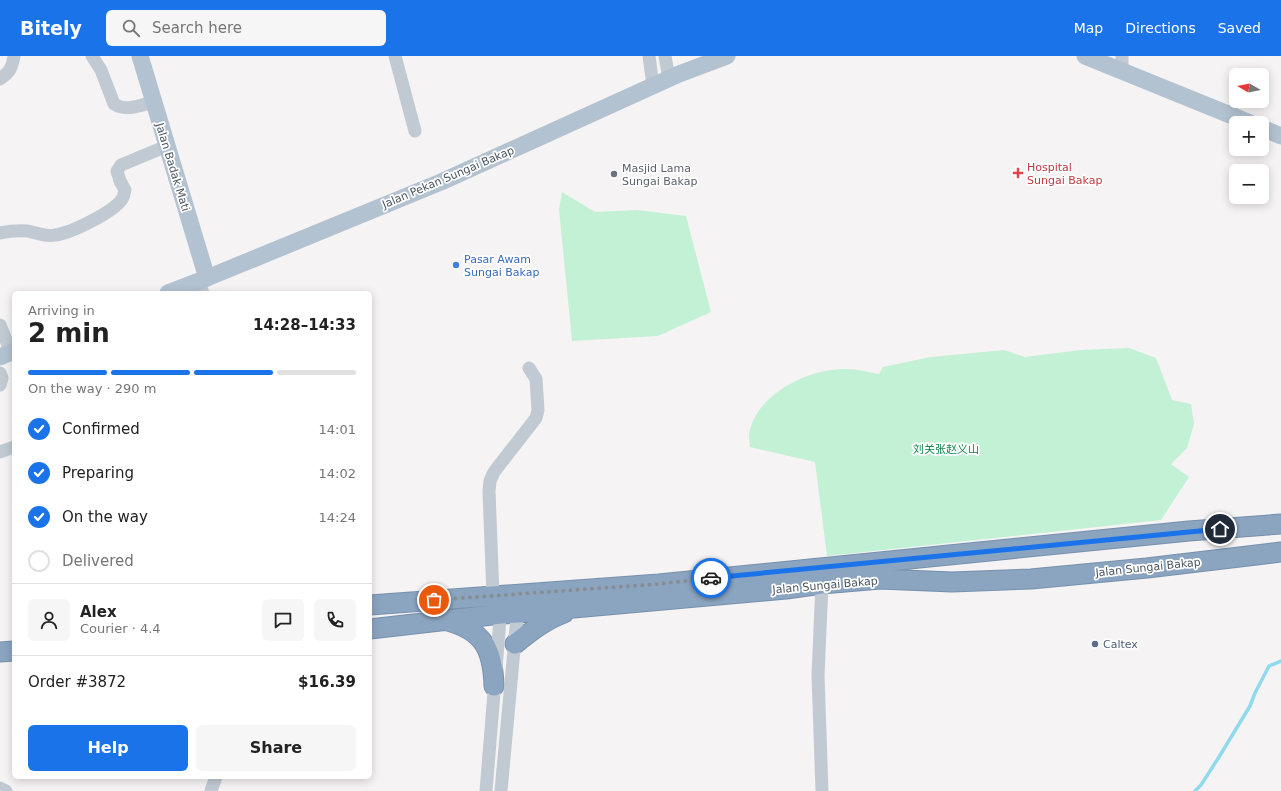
<!DOCTYPE html>
<html lang="en">
<head>
<meta charset="utf-8">
<style>
	:root { --surface:#fff; --page:#f6f6f6; --text:#222; --muted:#767676; --line:#e0e0e0; --accent:#1a73e8 }
	body { margin:0; font-family:"DejaVu Sans","Noto Sans SC",sans-serif; background:var(--page); color:var(--text); height:100vh; display:flex; flex-direction:column; font-size:15px; white-space:nowrap }
	* { box-sizing:border-box; margin:0 }
	p { font-size:13px; color:var(--muted) }
	.icon { flex:none; width:22px; height:22px; fill:none; stroke:currentColor; stroke-width:2; stroke-linecap:round; stroke-linejoin:round }
	.map { position:relative; flex:1; overflow:hidden }
	.drawer { position:absolute; left:12px; top:235px; width:360px; height:488px; display:flex; flex-direction:column; background:var(--surface); border-radius:6px; box-shadow:0 2px 10px #0003 }
	.drawer>* { flex:none }
	.needle { width:26px; rotate:279deg }
	.buttons { position:absolute; left:1229px; top:12px; display:grid; gap:8px }
	.buttons a { display:grid; place-items:center; width:40px; height:40px; border-radius:6px; background:var(--surface); box-shadow:0 2px 10px #0003; font-size:20px }
	.pin { position:absolute; display:grid; place-items:center; width:34px; height:34px; color:#fff; margin:-17px; border:2px solid #fff; border-radius:50%; box-shadow:0 1px 4px #0007 }
	.courier { position:absolute; display:grid; place-items:center; width:40px; height:40px; margin:-20px; border:3px solid #1a73e8; border-radius:50%; background:#fff; color:#222; box-shadow:0 1px 5px #0007 }
	.headline em { font-style:normal; font-weight:800 }
	.headline div { display:flex; flex-direction:column-reverse }
	.headline { display:flex; align-items:center; justify-content:space-between; height:68px; padding:0 16px }
	h1 { font-size:26px; font-weight:800; line-height:30px }
	.bar { display:grid; grid-template-columns:repeat(4,1fr); gap:6px 4px; align-content:center; height:48px; padding:0 16px }
	.bar i { height:5px; border-radius:3px; background:var(--line) }
	.bar .current { background:var(--accent) }
	.bar p { grid-column:span 4 }
	.line { display:flex; align-items:center; gap:10px; padding:0 16px; border-top:1px solid var(--line) }
	.line div { flex:1 }
	.round { display:grid; place-items:center; flex:none; width:42px; height:42px; border-radius:6px; background:var(--page) }
	ol { padding:0 16px; list-style:none }
	li { display:flex; align-items:center; gap:12px; height:44px }
	li p { margin-inline-start:auto }
	li .icon { padding:4px; border-radius:50%; background:var(--accent); color:#fff; stroke-width:4 }
	li:last-child { color:var(--muted) }
	li i { width:22px; height:22px; border:2px solid var(--line); border-radius:50% }
	.action { display:flex; gap:8px; margin-top:auto; padding:8px 16px }
	.action a { flex:1; height:46px; border-radius:6px; background:var(--accent); color:#fff; font-size:16px; font-weight:800; line-height:46px; text-align:center }
	.action a+a { background:var(--page); color:var(--text) }
	header { display:flex; align-items:center; gap:24px; box-sizing:border-box; height:56px; padding:0 20px; background:var(--accent); color:#fff }
	header strong { font-size:19px }
	nav { display:flex; gap:22px; margin-inline-start:auto; font-size:14px }
	.search { width:280px; height:36px; background:var(--page); display:flex; align-items:center; gap:10px; box-sizing:border-box; padding:0 14px; border-radius:6px; color:var(--muted); font-size:15px }
	.map>svg:first-child { display:block }
</style>
</head>
<body>
<header>
<strong>Bitely</strong>
<div class="search"><svg class="icon" aria-label="search" viewBox="0 0 24 24"><circle cx="10" cy="10" r="6"/><path d="M15 15l6 6"/></svg>Search here</div>
<nav><a>Map</a><a>Directions</a><a>Saved</a></nav>
</header>
<div class="map">
<svg width="1281" height="735" viewBox="0 0 1281 735">
	<rect width="100%" height="100%" fill="#f5f3f3"/>
	<path fill="#c3f1d5" d="M562,136L595,156L637,154L686,160L711,256L658,280L572,285L559,153Z
		M1129,292L1156,302L1172,344L1191,348L1194,368L1187,392L1171,408L1189,421L1161,464L827,500L815,406L750,391C750,387 749,383 749,379C754,339 809,312 846,313C857,313 868,316 879,318L883,311L931,301L1004,294L1025,301L1081,294Z"/>
	<g fill="none" stroke-linecap="round" stroke-linejoin="round">
		<path stroke="#90daee" stroke-width="3.5" d="M1195,735L1201,729L1219,701L1250,650L1255,637L1269,610L1281,605"/>
		<g stroke="#7690ad" stroke-width="21">
			<path id="highway" d="M370,549L659,528L1189,475L1281,468
				M448,565C484,575 493,594 494,630
				M370,573L501,558L518,557L786,533L822,528L880,523L952,526L1031,523L1147,512L1281,496
				M515,588C530,576 545,564 564,557
				M0,596L14,595"/>
		</g>
		<path stroke="#c1cad2" stroke-width="13" d="M92,0L101,14L114,48C127,56 140,49 153,46
			M395,0L415,75
			M649,0L653,30
			M665,0L669,23
			M1122,15V0
			M0,23C10,16 12,12 14,0
			M0,177C9,175 18,174 28,175C37,177 45,181 55,179C71,177 114,156 122,143C124,141 124,137 125,134L120,125L117,115L121,109L167,90
			M199,225L203,237
			M0,269L11,297
			M0,317L2,322L0,329
			M0,396L14,391
			M493,540L489,435L490,425L494,416L536,362L538,354L536,323L529,312
			M0,732L6,735
			M211,735L216,721
			M486,735L501,551
			M501,735L518,550
			M822,735L818,619L822,528"/>
		<path stroke="#b3c2d1" stroke-width="17" d="M140,0L207,222
			M1085,0L1250,67
			M1262,72L1281,80
			M168,237L207,222L441,126L679,18L727,0
			M0,301L14,295"/>
		<use href="#highway" stroke="#8ba5c1" stroke-width="19"/>
	</g>
	<g fill="none" stroke-linecap="round" stroke-linejoin="round">
		<path stroke="#868d94" stroke-width="4" stroke-dasharray="0 7.2" d="M434,544L659,528L711,522"/>
		<path stroke="#1a73e8" stroke-width="5" d="M711,522L1220,473"/>
	</g>
	<path fill="#e0444e" stroke="#fff" stroke-width="1.5" d="M1016 111h4v4h4v4h-4v4h-4v-4h-4v-4h4z"/>
	<circle fill="#6b7280" stroke="#fff" stroke-width="1.5" cx="614" cy="118" r="4"/>
	<circle fill="#3f7fe0" stroke="#fff" stroke-width="1.5" cx="456" cy="209" r="4"/>
	<circle fill="#5c6f8a" stroke="#fff" stroke-width="1.5" cx="1095" cy="588" r="4"/>
	<g text-anchor="middle" stroke-width="3.5" stroke-linejoin="round" paint-order="stroke">
		<g font-size="11" fill="#4a5661" stroke="#fff">
			<text transform="translate(173 111) rotate(73)" y="4">Jalan Badak Mati</text>
			<text transform="translate(448 121) rotate(-23)" y="4">Jalan Pekan Sungai Bakap</text>
			<text transform="translate(1148 511) rotate(-6)" y="4">Jalan Sungai Bakap</text>
			<text transform="translate(825 529) rotate(-5)" y="4">Jalan Sungai Bakap</text>
		</g>
		<g font-size="11" fill="#be3a42" stroke="#fff" text-anchor="start">
			<text x="1027" y="115">Hospital<tspan x="1027" dy="13">Sungai Bakap</tspan></text>
		</g>
		<g font-size="11" fill="#5b616d" stroke="#fff" text-anchor="start">
			<text x="622" y="116">Masjid Lama<tspan x="622" dy="13">Sungai Bakap</tspan></text>
		</g>
		<g font-size="11" fill="#366cbe" stroke="#fff" text-anchor="start">
			<text x="464" y="207">Pasar Awam<tspan x="464" dy="13">Sungai Bakap</tspan></text>
		</g>
		<g font-size="11" fill="#17864f" stroke="#fff">
			<text x="946" y="397">刘关张赵义山</text>
		</g>
		<g font-size="11" fill="#4e5e75" stroke="#fff" text-anchor="start">
			<text x="1103" y="592">Caltex</text>
		</g>
	</g>
</svg>
<div class="buttons">
<a><svg class="needle" viewBox="-14 -14 28 28"><path d="M0-13l5 13h-10z" fill="#e53935"/><path d="M0 13l5-13h-10z" fill="#767676"/></svg></a>
<a>+</a>
<a>−</a>
</div>
<div class="pin" style="left:434px;top:544px;background:#ea580c"><svg class="icon" aria-label="bag" viewBox="0 0 24 24"><path d="M5 8h14l-1 12H6zM9 8a3 3 0 0 1 6 0"/></svg></div>
<div class="pin" style="left:1220px;top:473px;background:#1f2937"><svg class="icon" aria-label="home" viewBox="0 0 24 24"><path d="M3 11l9-7 9 7M6 9v11h12V9"/></svg></div>
<div class="courier" style="left:711px;top:522px"><svg class="icon" aria-label="car" viewBox="0 0 24 24"><path d="M5 17H2v-5l4-1 3-4h7l3 4 3 1v5h-3M9 17h6M6 11h13"/><circle cx="7" cy="17" r="2"/><circle cx="17" cy="17" r="2"/></svg></div>
<section class="drawer">
<div class="headline"><div><h1>2 min</h1><p>Arriving in</p></div><em>14:28–14:33</em></div>
<div class="bar"><i class="current"></i><i class="current"></i><i class="current"></i><i></i><p>On the way · 290 m</p></div>
<ol>
<li><svg class="icon" aria-label="check" viewBox="0 0 24 24"><path d="M5 12l5 5 9-10"/></svg>Confirmed<p>14:01</p></li>
<li><svg class="icon" aria-label="check" viewBox="0 0 24 24"><path d="M5 12l5 5 9-10"/></svg>Preparing<p>14:02</p></li>
<li><svg class="icon" aria-label="check" viewBox="0 0 24 24"><path d="M5 12l5 5 9-10"/></svg>On the way<p>14:24</p></li>
<li><i></i>Delivered</li>
</ol>
<div class="line" style="height:72px"><a class="round"><svg class="icon" aria-label="person" viewBox="0 0 24 24"><circle cx="12" cy="8" r="4"/><path d="M4 21q1-7 8-7t8 7"/></svg></a><div><b>Alex</b><p>Courier · 4.4</p></div><a class="round"><svg class="icon" aria-label="chat" viewBox="0 0 24 24"><path d="M4 5h16v11H9l-5 4z"/></svg></a><a class="round"><svg class="icon" aria-label="phone" viewBox="0 0 24 24"><path d="M5 4h4l2 5-3 2q2 4 5 5l2-3 5 2v4C11 20 4 13 5 4z"/></svg></a></div>
<div class="line" style="height:52px"><div>Order #3872</div><b>$16.39</b></div>
<div class="action"><a>Help</a><a>Share</a></div>
</section>
</div>
</body>
</html>
